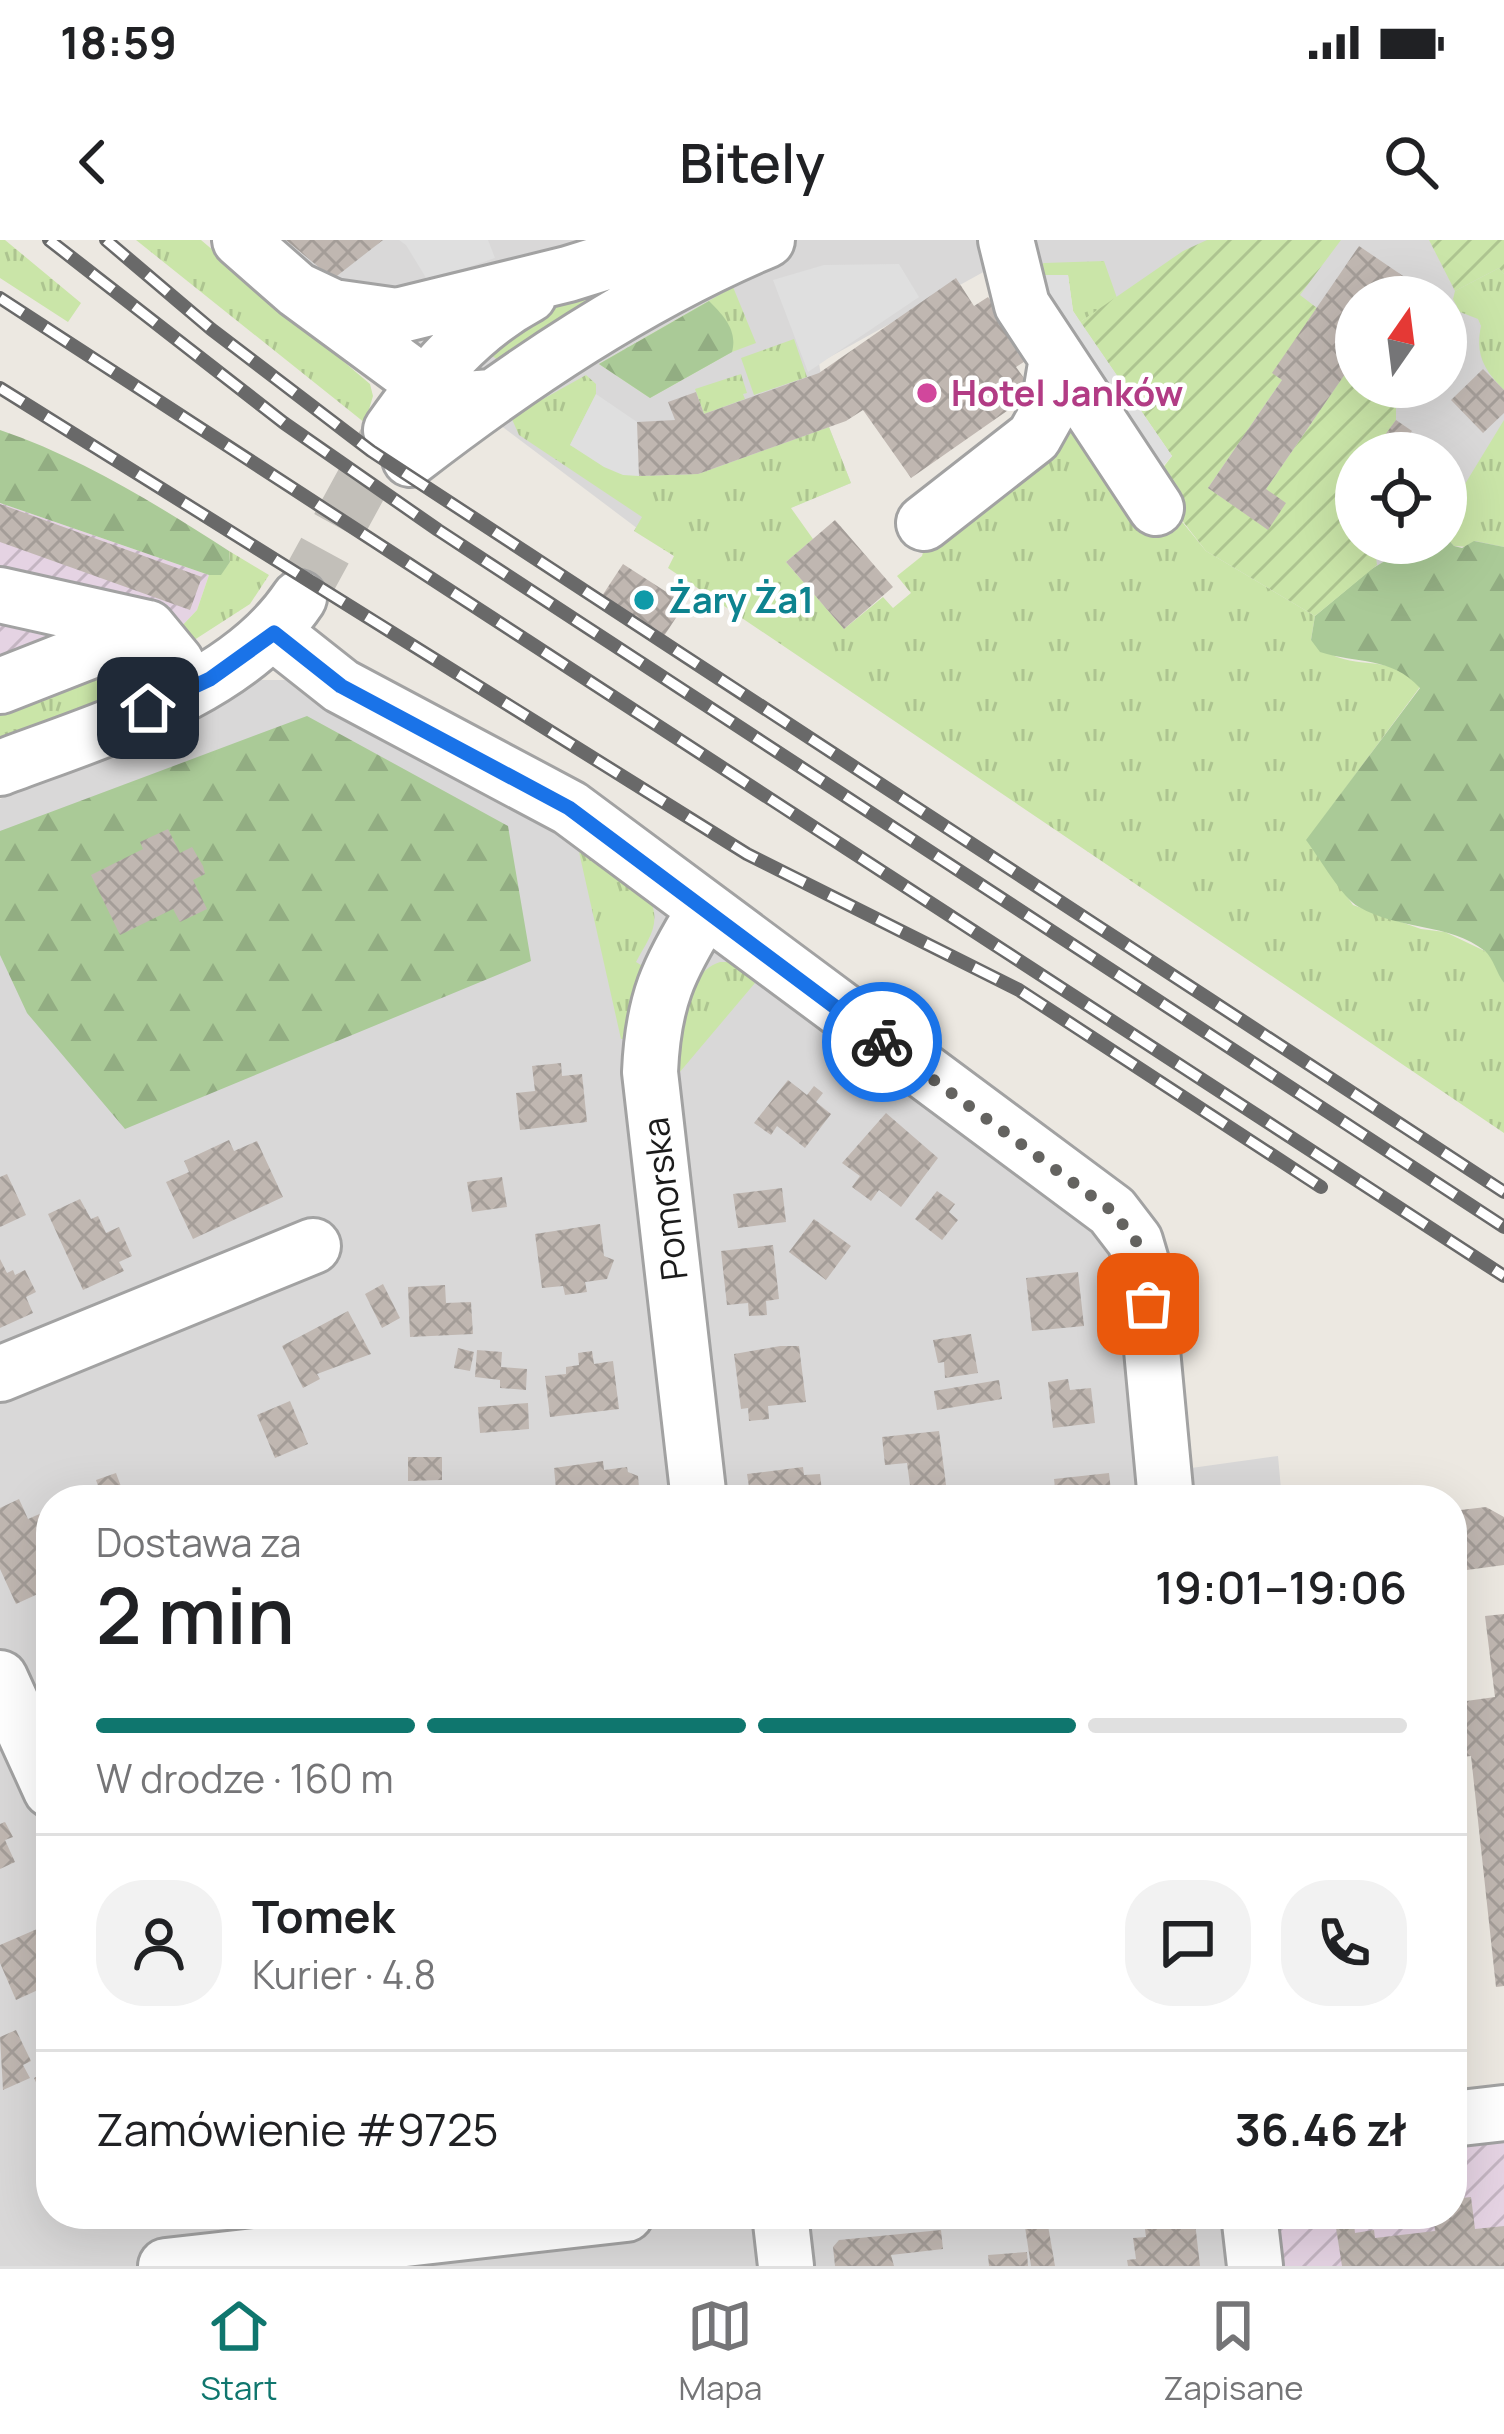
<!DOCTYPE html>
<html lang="pl">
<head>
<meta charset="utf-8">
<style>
	:root { --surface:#fff; --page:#f2f2f2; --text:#202124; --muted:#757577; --line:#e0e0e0; --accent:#0f766e }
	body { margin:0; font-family:Manrope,sans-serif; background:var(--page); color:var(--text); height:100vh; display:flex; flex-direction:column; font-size:45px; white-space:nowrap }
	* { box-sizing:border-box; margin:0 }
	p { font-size:39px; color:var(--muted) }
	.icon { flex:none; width:66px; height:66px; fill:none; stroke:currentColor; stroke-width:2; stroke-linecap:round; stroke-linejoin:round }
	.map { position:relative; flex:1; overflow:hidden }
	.details { position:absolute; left:36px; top:1245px; width:1431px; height:744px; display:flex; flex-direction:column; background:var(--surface); border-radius:48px; box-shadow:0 12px 48px #0002 }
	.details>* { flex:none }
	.needle { width:78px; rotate:14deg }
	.buttons { position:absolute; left:1335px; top:36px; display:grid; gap:24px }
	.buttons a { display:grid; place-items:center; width:132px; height:132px; border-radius:50%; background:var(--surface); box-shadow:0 12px 48px #0002; font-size:60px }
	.pin { position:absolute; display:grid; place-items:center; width:102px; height:102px; color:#fff; margin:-51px; border-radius:24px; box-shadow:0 6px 18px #0006 }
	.courier { position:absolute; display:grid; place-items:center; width:120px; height:120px; margin:-60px; border:9px solid #1a73e8; border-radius:50%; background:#fff; color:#222; box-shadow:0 3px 15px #0007 }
	.headline em { font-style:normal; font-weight:600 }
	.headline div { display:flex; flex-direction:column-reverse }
	.headline { display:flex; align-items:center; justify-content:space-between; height:204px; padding:0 60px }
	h1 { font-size:78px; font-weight:600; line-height:90px }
	.bar { display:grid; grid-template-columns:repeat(4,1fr); gap:18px 12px; align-content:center; height:144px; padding:0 60px }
	.bar i { height:15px; border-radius:9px; background:var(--line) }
	.bar .current { background:var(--accent) }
	.bar p { grid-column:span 4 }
	.line { display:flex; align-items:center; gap:30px; padding:0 60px; border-top:3px solid var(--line) }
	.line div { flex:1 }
	.round { display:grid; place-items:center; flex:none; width:126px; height:126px; border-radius:48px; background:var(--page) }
	.status { display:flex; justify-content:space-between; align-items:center; height:84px; padding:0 60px; background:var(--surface); direction:ltr }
	.status svg { height:33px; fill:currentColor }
	header { display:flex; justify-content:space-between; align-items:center; height:156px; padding:0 60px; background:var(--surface); font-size:54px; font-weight:600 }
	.menu { display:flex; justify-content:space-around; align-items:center; height:168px; border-top:3px solid var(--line); background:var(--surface); font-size:33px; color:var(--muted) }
	.menu a { display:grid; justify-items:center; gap:6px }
	.menu .current { color:var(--accent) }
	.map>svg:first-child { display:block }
</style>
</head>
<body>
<div class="status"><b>18:59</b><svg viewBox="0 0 49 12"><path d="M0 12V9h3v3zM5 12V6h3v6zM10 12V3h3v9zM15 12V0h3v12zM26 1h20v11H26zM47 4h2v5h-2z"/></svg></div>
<header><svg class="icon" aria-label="back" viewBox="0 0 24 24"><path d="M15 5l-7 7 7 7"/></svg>Bitely<svg class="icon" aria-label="search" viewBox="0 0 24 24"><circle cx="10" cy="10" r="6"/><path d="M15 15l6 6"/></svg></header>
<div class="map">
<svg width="1504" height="2026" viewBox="0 0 1504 2026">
	<defs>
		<pattern id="industrial-furrows" width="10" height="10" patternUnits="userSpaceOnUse" patternTransform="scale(3)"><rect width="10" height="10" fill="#e5d3e3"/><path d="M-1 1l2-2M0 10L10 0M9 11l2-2" fill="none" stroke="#c4b5c2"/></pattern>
		<pattern id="grass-tufts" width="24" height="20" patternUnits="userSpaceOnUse" patternTransform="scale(3)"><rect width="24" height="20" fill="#cae5a8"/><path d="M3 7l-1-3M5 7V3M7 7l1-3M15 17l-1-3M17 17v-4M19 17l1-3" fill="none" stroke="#adc490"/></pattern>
		<pattern id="forest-firs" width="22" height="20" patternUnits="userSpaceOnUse" patternTransform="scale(3)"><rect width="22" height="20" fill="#aaca97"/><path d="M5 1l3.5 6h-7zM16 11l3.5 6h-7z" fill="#92ad82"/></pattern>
		<pattern id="garden-furrows" width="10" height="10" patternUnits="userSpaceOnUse" patternTransform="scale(3)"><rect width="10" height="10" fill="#cae5a8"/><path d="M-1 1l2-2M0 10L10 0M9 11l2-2" fill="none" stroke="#adc490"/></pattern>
		<pattern id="building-cross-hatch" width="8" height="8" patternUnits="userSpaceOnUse" patternTransform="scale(3)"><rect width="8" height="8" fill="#c0b7b1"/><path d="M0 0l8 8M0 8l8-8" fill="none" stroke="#a49d98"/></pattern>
	</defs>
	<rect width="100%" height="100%" fill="#ece8e1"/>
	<path fill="#d9d8d8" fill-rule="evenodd" d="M240,0H1504V307L1446,297V213H1356V303H1414L1370,330L1315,376L1206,311L1103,22L987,30L819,123L829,187L851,243L674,316L468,161ZM1356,57H1446V147H1356Z
		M255,440H365L1140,978L1177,1230L1278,1216L1282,1260H51V1974H1249L1255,2026H0V559Z"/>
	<path fill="url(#industrial-furrows)" d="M0,263L209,335L197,370L179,389L0,453Z
		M1504,1877V2026H1258L1252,1974H1452V1883Z"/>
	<path fill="url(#grass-tufts)" d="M0,0H5L81,63L68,82L0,38Z
		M136,0H201L370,144L373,156L365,183Z
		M1104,21L1117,58L1080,82L1073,71L1068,35H1037L1039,25L1044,23Z
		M1499,28L1504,34V150C1484,130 1475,115 1481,86L1478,79L1460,72L1453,59L1455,51Z
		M635,34L505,126L480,106L530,69Z
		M733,47L756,103L732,112L650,158L599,124Z
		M794,99L807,137L754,155L741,118Z
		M741,134L747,153L743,154L745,159L704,174L695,149Z
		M586,135L596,144V154L570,205L639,236L698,234L829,187L851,243L791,268L813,299L786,322L844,389L883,357L893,368L911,353L897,336L922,316L928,294L1059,164L1170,267L1206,311L1315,376L1311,400C1319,405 1328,414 1337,417C1373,429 1390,415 1420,447L1307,600L1353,665L1421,689L1445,692L1489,713L1504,743V893L668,328L674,316L634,291L642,277L519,195L511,177Z
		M1504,180V307L1475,301L1469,307L1454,306L1446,297V257L1454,262Z
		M229,311L269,335L250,364L188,404L179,389L197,370L209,335H220L230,322Z
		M121,416L151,422L156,428L127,448L0,501V453Z
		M579,612L651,662C661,686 647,701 636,722L654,733L634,799H621Z
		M720,722H731L755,743L679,833C677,799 682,734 720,722Z"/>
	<path fill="url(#forest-firs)" d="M709,61C723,75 738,90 732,112L650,158L599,124Z
		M0,190C82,218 156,264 229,311L230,322L221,335H209L0,263Z
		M1446,297L1454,306L1462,308L1474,301L1504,307V743C1497,734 1493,718 1485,711C1450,683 1398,690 1359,667C1342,658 1319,617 1306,600L1420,448C1391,416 1357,424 1320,412L1311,400L1315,376L1370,330L1414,303H1446Z
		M307,476L508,586L531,721L125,889L27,773L0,715V591Z"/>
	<path fill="url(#garden-furrows)" d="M1207,0H1341L1300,55L1317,68L1273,133L1282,140L1208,248L1268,289L1266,249L1349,128L1356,134V147H1373L1396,165V180L1377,207L1384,213H1356V303H1374L1377,325L1315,376L1206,311L1152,242L1172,216L1080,82L1183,11Z
		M1429,0H1504V34L1499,28L1455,51Z"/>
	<path fill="#dfdfdf" d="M399,0H488L495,18L428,41L406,5Z
		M899,24L919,57L808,132L773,40L824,25Z
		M1039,35H1068L1073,71L1172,216L1153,237L1043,77Z
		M596,154L637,182L639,236L623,235L604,227L570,205Z"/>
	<path fill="url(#building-cross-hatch)" d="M286,0H383L333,39Z
		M1359,6L1409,40L1398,57H1356V118L1266,249L1286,263L1268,290L1208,248L1282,140L1272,133Z
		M956,38L974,66L988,57L1030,118L1016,127L1034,152L911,238L863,170L846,181L698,234L639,236L637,182L675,180L668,162L696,152L704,174L819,133Z
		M1483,129L1504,150V173L1483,193L1451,160Z
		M1396,180L1412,191L1396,213H1384L1376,207Z
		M0,264L202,337L190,370L0,302Z
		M835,280L893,347L844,389L786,322Z
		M623,324L685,364L664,396L602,356Z
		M168,589L180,613L192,607L203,626L205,634L193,640L207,669L180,682L173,669L120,695L91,635L143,609L140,602Z
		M561,823L562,836L582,834L587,882L520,890L516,853L535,851L532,826Z
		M788,840L807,855L814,846L823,853L816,862L831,874L805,908L777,886L771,895L754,883Z
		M886,873L938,918L901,967L879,950L871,961L852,947L860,936L842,923Z
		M229,900L234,911L257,901L283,957L193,999L166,942L189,932L184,921Z
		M7,934L26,975L0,987V937Z
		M502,937L507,967L472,972L467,942Z
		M782,948L786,982L738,988L733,954Z
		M937,951L955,964L949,972L958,980L942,1000L915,979Z
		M80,959L91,979L98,976L106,993L119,987L132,1016L119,1022L124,1031L83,1050L48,974Z
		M814,979L851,1006L826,1040L789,1012Z
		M600,984L604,1016L614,1020L607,1039L585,1042L587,1052L565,1055L563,1046L542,1048L535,994Z
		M773,1005L779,1059L766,1061L767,1075L749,1076L748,1063L727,1065L721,1011Z
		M0,1019L7,1033L13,1030L15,1035L25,1030L36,1052L26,1057L33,1073L0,1088Z
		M1078,1032L1084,1086L1032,1091L1026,1038Z
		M383,1044L400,1078L382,1088L365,1054Z
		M445,1045L446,1063L471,1062L473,1094L410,1097L408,1047Z
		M348,1071L371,1114L317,1134L320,1139L303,1148L282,1106Z
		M971,1094L978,1133L945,1138L944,1122L938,1123L933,1100Z
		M780,1106H799L806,1162L768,1166L769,1179L749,1181L748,1168L741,1169L734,1114Z
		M458,1108L474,1112L470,1131L454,1128Z
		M477,1110L502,1112L501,1127L527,1129L526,1150L500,1148V1140L475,1137Z
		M592,1111L594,1124L613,1121L619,1169L550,1177L545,1136L566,1134V1127L579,1125L578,1113Z
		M1068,1139L1070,1150L1091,1148L1095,1183L1053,1188L1048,1142Z
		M999,1140L1002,1159L937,1170L934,1151Z
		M290,1161L308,1204L275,1218L257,1175Z
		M528,1163L529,1189L480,1193L478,1167Z
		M939,1191L948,1260H912L907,1223L885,1225L882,1197Z
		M408,1217H442V1240L408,1241Z
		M603,1221L604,1230L627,1227L628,1232L638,1236L639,1247L630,1253L631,1260H557L554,1228Z
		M803,1227L804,1235L820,1234L823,1260H751L747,1234Z
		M116,1233L126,1260H103L96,1240Z
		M1109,1233L1112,1260H1045L1056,1256L1054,1239Z
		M19,1259L28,1279L51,1269V1322L47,1323L51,1348L16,1364L0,1329V1268Z
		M1486,1267L1504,1277V1325L1452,1332V1271Z
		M1504,1374V1746L1496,1747L1471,1516L1452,1518V1463L1495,1457L1485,1376Z
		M5,1582L13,1597L5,1600L15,1622L0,1629V1584Z
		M44,1686L51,1702V1744L16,1760L0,1723V1705Z
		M16,1790L31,1821L23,1825L30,1838L3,1850L0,1797Z
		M51,1829V1875L34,1838Z
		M1471,1957L1475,1989L1504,1986V2026H1342L1334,1975L1353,1974L1355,1993L1374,1990L1375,1998L1435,1991L1433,1974H1452V1959Z
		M92,1974H142V1977L93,1982Z
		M1023,1974H1046L1055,2026H1031Z
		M1143,1974H1194L1200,2026H1128L1127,2020L1136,2019L1133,1998L1146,1997Z
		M941,1990L943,2009L891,2015L894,2026H835L833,2007L839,2000Z
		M1027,2012L1028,2026H989L988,2015Z"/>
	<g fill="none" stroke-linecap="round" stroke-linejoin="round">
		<path stroke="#c2bfb9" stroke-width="54" stroke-dasharray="54 27" stroke-linecap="butt" d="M299,358L391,190"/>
		<g stroke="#a2a2a2" stroke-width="60">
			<path id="minor" d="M240,0L297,50L423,143L453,160L492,157
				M1006,0L1022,65L1156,268
				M297,50L333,67L397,76L568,34L677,0
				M391,190C428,137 471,86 529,55
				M410,219C520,134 639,54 767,0
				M924,283L1034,197L1048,172L1057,118
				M0,355L148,388L176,422L189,449
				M274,393L341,446L570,568L1112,971L1135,1001L1145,1035L1166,1260
				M0,446L148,388
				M0,528C100,490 237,451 299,358
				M0,1134L313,1006
				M699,1260L650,832C653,761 668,729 705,670
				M0,1438L51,1550
				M1452,1879L1504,1873
				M780,1974L786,2026
				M1249,1974L1255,2026
				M166,2026L626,1974"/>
		</g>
		<use href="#minor" stroke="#fff" stroke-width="54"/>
		<g stroke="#696969" stroke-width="14">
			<path id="rail" d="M49,0L284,183L438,290L1504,987
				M106,0L211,89L371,211L1504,952
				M0,58L1504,1036
				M0,148L747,614L1019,750L1321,947"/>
		</g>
		<use href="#rail" stroke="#fff" stroke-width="9" stroke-dasharray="27" stroke-linecap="butt"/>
	</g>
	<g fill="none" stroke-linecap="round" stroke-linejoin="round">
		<path stroke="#646360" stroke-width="12" stroke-dasharray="0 21.6" d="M882,802L1112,971L1136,1001L1148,1064"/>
		<path stroke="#1a73e8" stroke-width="15" d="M148,468L210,439L274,393L341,446L569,568L882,802"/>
	</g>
	<circle fill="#d1479c" stroke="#fff" stroke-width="4.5" cx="927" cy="153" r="12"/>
	<circle fill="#0f9aa8" stroke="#fff" stroke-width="4.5" cx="644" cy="360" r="12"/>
	<g text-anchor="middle" stroke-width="9" stroke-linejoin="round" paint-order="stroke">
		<g font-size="36" font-weight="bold" fill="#b23c85" stroke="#fff" text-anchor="start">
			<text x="951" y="166">Hotel Janków</text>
		</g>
		<g font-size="36" font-weight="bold" fill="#0d838f" stroke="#fff" text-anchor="start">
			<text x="668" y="373">Żary Ża1</text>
		</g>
		<g font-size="36" fill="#1b1b1b" stroke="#fff">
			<text transform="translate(665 959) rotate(-97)" y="13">Pomorska</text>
		</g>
	</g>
</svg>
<div class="buttons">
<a><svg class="needle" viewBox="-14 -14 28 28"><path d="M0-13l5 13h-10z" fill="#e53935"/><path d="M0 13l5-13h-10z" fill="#757577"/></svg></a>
<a><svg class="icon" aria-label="locate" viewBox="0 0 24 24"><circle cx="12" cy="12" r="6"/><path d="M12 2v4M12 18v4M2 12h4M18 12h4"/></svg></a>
</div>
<div class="pin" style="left:1148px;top:1064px;background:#ea580c"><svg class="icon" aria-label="bag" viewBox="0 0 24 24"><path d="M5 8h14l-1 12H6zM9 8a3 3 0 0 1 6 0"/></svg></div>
<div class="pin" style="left:148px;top:468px;background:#1f2937"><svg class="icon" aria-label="home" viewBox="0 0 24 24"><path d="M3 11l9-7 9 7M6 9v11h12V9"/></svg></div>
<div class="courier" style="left:882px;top:802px"><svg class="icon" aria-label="bike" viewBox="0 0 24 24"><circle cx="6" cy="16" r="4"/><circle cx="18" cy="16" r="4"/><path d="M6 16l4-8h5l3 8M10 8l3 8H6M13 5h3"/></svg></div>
<section class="details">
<div class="headline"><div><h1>2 min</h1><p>Dostawa za</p></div><em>19:01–19:06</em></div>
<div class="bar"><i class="current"></i><i class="current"></i><i class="current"></i><i></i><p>W drodze · 160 m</p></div>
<div class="line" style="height:216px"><a class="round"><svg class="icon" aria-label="person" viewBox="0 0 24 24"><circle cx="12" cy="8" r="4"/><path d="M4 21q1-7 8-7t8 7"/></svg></a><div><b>Tomek</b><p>Kurier · 4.8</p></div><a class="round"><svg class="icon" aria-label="chat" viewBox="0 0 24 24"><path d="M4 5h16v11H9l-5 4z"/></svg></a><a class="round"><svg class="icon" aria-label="phone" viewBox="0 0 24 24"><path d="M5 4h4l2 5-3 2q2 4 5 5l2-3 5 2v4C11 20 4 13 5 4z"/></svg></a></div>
<div class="line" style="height:156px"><div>Zamówienie #9725</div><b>36.46 zł</b></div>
</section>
</div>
<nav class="menu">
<a class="current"><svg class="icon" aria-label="home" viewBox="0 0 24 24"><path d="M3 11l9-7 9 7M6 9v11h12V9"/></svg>Start</a>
<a><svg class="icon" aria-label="map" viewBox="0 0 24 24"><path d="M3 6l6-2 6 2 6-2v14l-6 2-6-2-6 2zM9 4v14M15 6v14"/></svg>Mapa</a>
<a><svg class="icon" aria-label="saved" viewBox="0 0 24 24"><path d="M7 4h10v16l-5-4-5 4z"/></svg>Zapisane</a>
</nav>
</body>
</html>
